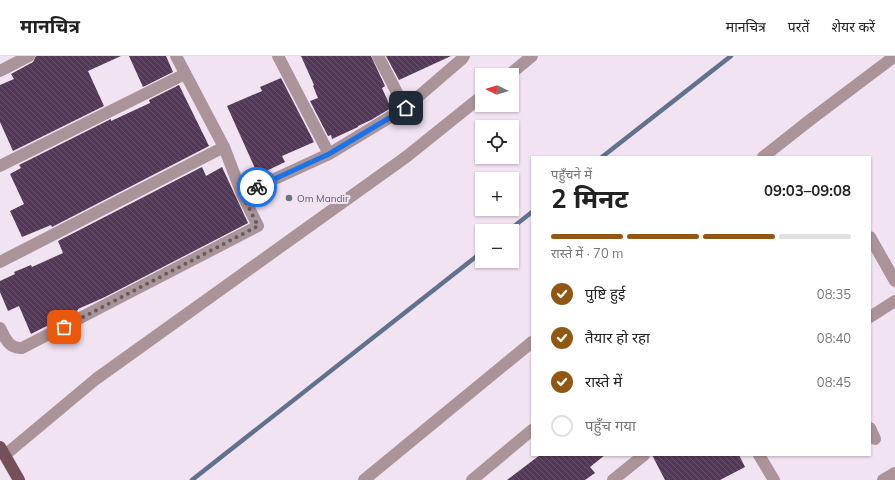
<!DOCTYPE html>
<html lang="hi">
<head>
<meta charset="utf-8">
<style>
	:root { --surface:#fff; --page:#f6f6f6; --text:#222; --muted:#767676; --line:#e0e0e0; --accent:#915713 }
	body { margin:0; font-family:Mulish,"Noto Sans Devanagari",sans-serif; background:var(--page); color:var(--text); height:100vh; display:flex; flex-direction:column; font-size:15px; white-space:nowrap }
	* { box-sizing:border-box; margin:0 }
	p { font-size:13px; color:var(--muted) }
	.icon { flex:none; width:22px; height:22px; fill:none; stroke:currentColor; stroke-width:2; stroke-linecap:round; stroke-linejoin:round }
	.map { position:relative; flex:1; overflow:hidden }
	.sheet { position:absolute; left:531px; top:100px; width:340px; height:300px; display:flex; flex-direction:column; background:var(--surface); border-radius:0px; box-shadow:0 1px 3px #0004 }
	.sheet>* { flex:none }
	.needle { width:26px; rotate:275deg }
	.tools { position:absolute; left:475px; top:12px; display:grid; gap:8px }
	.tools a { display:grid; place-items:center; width:44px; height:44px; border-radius:0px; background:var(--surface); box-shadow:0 1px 3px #0004; font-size:20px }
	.pin { position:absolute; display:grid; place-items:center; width:34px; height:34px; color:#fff; margin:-17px; border-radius:8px; box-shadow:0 2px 6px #0006 }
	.courier { position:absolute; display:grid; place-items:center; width:40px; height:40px; margin:-20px; border:3px solid #1a73e8; border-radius:50%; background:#fff; color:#222; box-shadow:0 1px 5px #0007 }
	.summary em { font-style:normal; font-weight:700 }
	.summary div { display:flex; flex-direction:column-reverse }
	.summary { display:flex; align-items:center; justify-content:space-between; height:68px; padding:0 20px }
	h1 { font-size:26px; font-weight:700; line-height:30px }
	.bar { display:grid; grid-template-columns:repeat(4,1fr); gap:6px 4px; align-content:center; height:48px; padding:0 20px }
	.bar i { height:5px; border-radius:3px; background:var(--line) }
	.bar .selected { background:var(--accent) }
	.bar p { grid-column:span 4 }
	ol { padding:0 20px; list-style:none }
	li { display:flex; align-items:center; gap:12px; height:44px }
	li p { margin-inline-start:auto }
	li .icon { padding:4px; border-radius:50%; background:var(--accent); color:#fff; stroke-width:4 }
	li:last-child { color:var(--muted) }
	li i { width:22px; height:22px; border:2px solid var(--line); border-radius:50% }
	header { display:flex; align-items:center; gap:24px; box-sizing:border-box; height:56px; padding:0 20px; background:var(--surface); border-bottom:1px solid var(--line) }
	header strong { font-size:19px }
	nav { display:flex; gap:22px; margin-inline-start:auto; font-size:14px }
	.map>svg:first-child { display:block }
</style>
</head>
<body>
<header>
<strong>मानचित्र</strong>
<nav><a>मानचित्र</a><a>परतें</a><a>शेयर करें</a></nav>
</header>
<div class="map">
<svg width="895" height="424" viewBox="0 0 895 424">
	<defs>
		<pattern id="building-back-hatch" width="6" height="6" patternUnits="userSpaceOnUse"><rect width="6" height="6" fill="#543857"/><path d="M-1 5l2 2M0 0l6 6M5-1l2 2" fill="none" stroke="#68526b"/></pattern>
	</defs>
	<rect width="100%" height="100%" fill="#f1e3f2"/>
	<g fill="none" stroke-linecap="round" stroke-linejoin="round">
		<path stroke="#60728c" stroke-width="4.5" d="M602,101L731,0
			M508,175L532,156
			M192,424L482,196"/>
	</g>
	<path fill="url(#building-back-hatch)" d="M36,0H121L88,15L104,50L13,95L0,66V29L14,23L11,18L33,6Z
		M129,0H166L173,16L143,31Z
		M301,0H371L385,30L382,32L391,52L371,64L358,70V71L332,83L331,79L328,80L310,45L318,42L313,30L314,29Z
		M386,0H451L399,24Z
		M281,22L314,86L282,100L285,106L258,119L227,50L262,35L260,31Z
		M179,29L209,90L52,171L51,169L22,181L10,155L24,148L10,118L21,112L19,109L111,63V65L150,47L149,44Z
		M202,111L206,120L222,111L248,167L105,241L78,253V254L31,278L19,250L8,255L0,236V225L15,218L14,216L31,209L32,211L63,197L58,185Z
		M540,399H605L590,411L595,417L585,424H507Z
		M652,399H739L745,411L720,424H665Z"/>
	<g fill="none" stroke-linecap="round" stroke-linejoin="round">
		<path stroke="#ab9499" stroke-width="12" d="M278,0L329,98
			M378,0L405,52
			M0,15L29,0
			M509,19L532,0
			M763,101L810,64L895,0
			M0,110L185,18
			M242,138L329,98L405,52L462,3L464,0
			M870,181L895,225
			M0,206L224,91
			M870,261L895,245
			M0,272C5,282 9,293 22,292L258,170L242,138L224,91L176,0
			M870,372L875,383
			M5,399L96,323L406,101L482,40
			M759,399L774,424
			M364,424L532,286
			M472,424L532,374
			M613,424L644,399
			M883,424L895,417"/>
		<path stroke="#765058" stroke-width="12" d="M0,391L19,424"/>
	</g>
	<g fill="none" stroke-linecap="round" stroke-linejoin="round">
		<path stroke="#645c64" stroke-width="4" stroke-dasharray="0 7.2" d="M64,271L258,170L242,138L257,131"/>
		<path stroke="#1a73e8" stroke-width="5" d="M257,131L329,98L406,52"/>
	</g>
	<circle fill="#6b7280" stroke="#f1e3f2" stroke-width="1.5" cx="289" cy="142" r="4"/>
	<g text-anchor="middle" stroke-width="4" stroke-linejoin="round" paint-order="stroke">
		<g font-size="10" fill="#5b616d" stroke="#f1e3f2" text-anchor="start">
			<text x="297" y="146">Om Mandir</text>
		</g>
	</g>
</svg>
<div class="tools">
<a><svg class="needle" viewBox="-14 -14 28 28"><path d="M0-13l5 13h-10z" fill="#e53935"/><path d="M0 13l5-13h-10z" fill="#767676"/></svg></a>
<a><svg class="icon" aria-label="locate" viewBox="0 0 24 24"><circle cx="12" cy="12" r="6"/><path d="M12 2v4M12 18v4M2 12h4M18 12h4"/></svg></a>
<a>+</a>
<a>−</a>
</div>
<div class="pin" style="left:64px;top:271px;background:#ea580c"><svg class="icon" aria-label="bag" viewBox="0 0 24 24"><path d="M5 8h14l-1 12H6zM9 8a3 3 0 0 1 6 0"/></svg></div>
<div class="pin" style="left:406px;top:52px;background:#1f2937"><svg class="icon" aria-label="home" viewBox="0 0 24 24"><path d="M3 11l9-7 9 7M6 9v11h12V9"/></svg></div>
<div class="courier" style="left:257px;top:131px"><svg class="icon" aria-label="bike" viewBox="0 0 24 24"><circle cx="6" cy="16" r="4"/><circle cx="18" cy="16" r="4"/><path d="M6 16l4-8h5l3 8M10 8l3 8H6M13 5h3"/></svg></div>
<section class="sheet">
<div class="summary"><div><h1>2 मिनट</h1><p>पहुँचने में</p></div><em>09:03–09:08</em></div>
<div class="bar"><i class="selected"></i><i class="selected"></i><i class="selected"></i><i></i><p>रास्ते में · 70 m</p></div>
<ol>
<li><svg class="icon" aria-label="check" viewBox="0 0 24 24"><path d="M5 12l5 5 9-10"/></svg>पुष्टि हुई<p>08:35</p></li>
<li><svg class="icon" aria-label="check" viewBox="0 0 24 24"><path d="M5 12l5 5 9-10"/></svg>तैयार हो रहा<p>08:40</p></li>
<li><svg class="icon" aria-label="check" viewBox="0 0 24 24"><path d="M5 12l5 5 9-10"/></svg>रास्ते में<p>08:45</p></li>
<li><i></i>पहुँच गया</li>
</ol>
</section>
</div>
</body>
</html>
